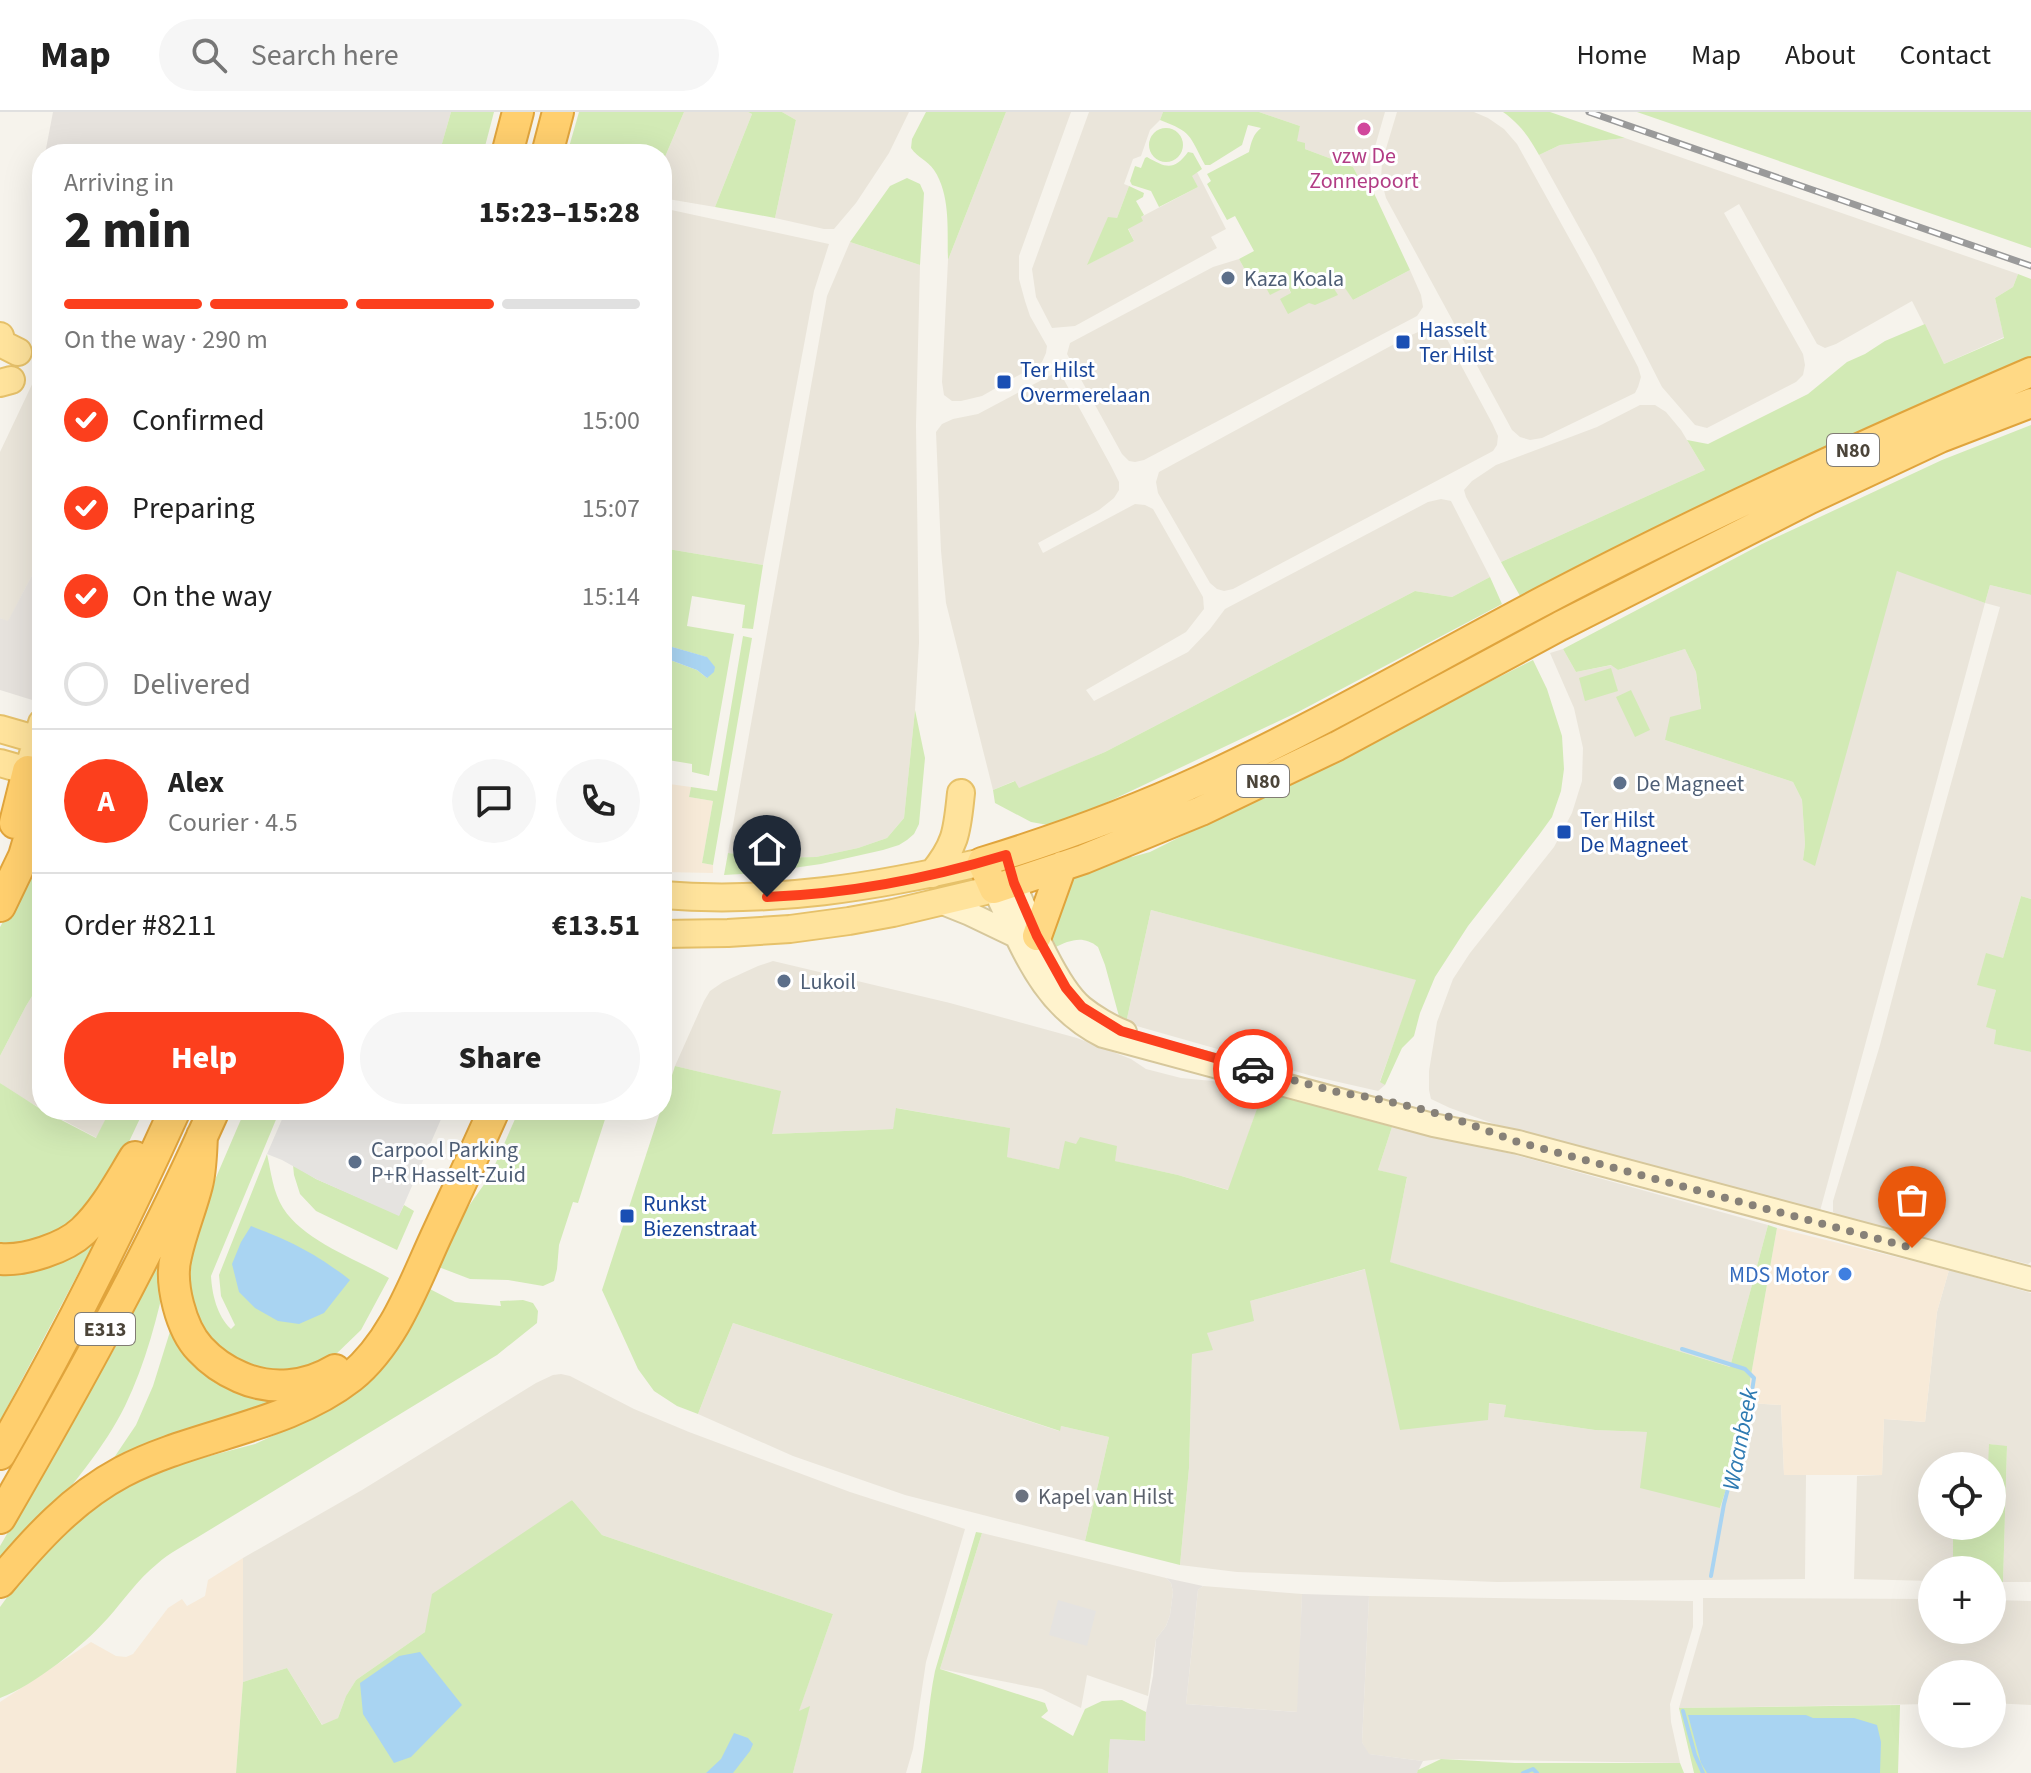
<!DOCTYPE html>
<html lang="en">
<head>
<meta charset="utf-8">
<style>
	:root { --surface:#fff; --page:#f6f6f6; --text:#222; --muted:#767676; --line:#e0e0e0; --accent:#fc3f1d }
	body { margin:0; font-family:"Source Sans 3",sans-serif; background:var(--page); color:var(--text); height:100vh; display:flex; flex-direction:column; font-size:30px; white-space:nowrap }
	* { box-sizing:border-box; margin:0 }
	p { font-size:26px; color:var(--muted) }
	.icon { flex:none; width:44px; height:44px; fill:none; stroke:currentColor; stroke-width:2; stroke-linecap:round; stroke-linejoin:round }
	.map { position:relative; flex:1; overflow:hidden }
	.side { position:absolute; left:32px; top:32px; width:640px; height:976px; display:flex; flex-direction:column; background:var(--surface); border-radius:32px; box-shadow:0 8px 32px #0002 }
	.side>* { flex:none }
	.fabs { position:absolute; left:1918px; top:1340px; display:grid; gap:16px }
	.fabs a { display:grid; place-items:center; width:88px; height:88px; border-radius:50%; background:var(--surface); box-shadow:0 8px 32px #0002; font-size:40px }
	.pin { position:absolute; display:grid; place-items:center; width:68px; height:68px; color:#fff; margin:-82px -34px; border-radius:50% 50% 50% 0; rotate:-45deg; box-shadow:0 0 8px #0007 }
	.pin .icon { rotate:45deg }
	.courier { position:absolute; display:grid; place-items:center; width:80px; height:80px; margin:-40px; border:6px solid #fc3f1d; border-radius:50%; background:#fff; color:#222; box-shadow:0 2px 10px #0007 }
	.summary em { font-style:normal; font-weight:800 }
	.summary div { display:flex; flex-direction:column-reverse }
	.summary { display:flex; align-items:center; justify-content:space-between; height:136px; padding:0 32px }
	h1 { font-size:52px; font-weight:800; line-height:60px }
	.bar { display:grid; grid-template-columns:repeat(4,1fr); gap:12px 8px; align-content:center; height:96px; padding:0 32px }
	.bar i { height:10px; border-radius:6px; background:var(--line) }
	.bar .on { background:var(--accent) }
	.bar p { grid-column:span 4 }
	.line { display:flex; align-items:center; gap:20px; padding:0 32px; border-top:2px solid var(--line) }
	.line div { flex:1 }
	.round { display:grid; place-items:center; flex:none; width:84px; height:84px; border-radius:42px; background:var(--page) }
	ol { padding:0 32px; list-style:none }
	li { display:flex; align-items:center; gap:24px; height:88px }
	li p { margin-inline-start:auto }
	li .icon { padding:8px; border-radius:50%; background:var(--accent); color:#fff; stroke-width:4 }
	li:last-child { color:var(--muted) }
	li i { width:44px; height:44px; border:4px solid var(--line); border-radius:50% }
	.button { display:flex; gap:16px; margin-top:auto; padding:16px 32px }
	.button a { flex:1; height:92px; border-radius:48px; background:var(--accent); color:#fff; font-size:32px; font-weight:800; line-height:92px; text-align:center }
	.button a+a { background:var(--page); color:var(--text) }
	header { display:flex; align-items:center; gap:48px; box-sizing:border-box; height:112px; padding:0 40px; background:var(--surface); border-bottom:2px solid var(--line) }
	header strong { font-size:38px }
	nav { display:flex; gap:44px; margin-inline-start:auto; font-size:28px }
	.search { width:560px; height:72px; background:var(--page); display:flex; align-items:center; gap:20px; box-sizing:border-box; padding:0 28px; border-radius:44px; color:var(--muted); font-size:30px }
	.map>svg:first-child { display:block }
</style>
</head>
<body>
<header>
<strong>Map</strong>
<div class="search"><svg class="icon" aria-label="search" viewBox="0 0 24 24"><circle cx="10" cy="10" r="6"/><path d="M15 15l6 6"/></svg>Search here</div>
<nav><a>Home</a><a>Map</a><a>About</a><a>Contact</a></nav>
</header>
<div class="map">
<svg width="2031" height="1661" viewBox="0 0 2031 1661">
	<rect width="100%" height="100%" fill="#f6f3ec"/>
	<path fill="#eae5da" d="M684,0H748L752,2L715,95L662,86V52Z
		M782,0H909L889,41L856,91L834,117H824L775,106L796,8Z
		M1006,0H1071L1019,144V167L1025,189L1030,204L1047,234L1046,241L1042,250L982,284L961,289H952L944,283L942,270L948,148Z
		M1089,0H1163L1160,8L1150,18L1141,44L1133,47L1124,72L1129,74L1117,106L1088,152L1134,129L1128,116L1141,105L1198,75L1191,64L1197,60L1226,117L1211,125L1217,136L1075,214L1052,216L1036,185L1032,157Z
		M1259,0H1385L1370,52L1372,77L1367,80L1353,55L1305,37L1296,29L1300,14Z
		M1397,0H1474L1488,6L1504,17L1517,32L1593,169L1638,255L1641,265L1638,275L1635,281L1542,326L1530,328L1520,325L1512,318L1386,86L1381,67L1382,50Z
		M1625,26L2018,162L2013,175L1995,186L2004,225L1944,252L1912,189L1836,232L1825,236L1817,232L1739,92L1724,101L1803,242L1805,253L1803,263L1796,270L1707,316L1695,313L1662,275L1595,144L1539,43L1560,33Z
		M662,96L829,132L814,179L763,453L662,436Z
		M850,130L920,153L916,313L919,531L915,598L904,706L887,726L858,736L816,745L767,746L728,741L827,184Z
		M1239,147L1250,167L1259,163L1287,174L1291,181L1310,191L1337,183L1333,175L1341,169L1353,188L1410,158L1421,183L1423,195L1417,204L1144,348L1135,350L1129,349L1122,342L1067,242L1070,231L1213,155Z
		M1435,216L1443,219L1448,229L1492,311L1498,324L1497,333L1493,339L1233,477L1224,479L1217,477L1210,471L1158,381L1156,370L1159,360L1409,224L1425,217Z
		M1053,262L1059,263L1063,266L1111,354L1119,370V378L1114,386L1099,398L1038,431L1043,441L1135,392L1145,393L1153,397L1203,485L1204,497L1186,520L1086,578L1094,589L1188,540L1210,517L1225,497L1428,390L1441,387L1451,389L1490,465L1452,485L1415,479L1105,640L1018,677L1014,669L993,678L946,491L941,439L936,320L942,312L953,307L978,302Z
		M36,264L42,267V444L8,510L0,506V340Z
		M1640,293H1655L1666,300L1681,318L1705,358L1501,450L1466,385L1464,378L1472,369L1496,353L1597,315Z
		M1897,458L1985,491L1990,473L2031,483V787L2021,784L2003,846L1978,872L1996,878L1987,914L1996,918L1995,932L2031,940V1150L2028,1152L1842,1106L1833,1100V1089L1880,933L1910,819L2000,495L1985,491L1820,1099L1500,1014L1450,996L1431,987L1429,978V959L1437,910L1453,867L1470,841L1554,735L1572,701L1582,669L1583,636L1574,596L1550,541L1563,537L1576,560L1612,553L1618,558L1685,537L1696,560L1701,598L1665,628L1793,670L1802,688L1805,732L1803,748Z
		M1151,798L1417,868L1380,969L1385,973L1378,979L1312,964L1126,911Z
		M773,849L950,891L1077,926L1131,947L1146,957L1181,966L1223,970L1264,977L1229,1078L1178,1063L1114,1049L1076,1032L1059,1057L1006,1045L1009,1016L897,996L893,1017L771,1022L780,979L675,954L704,889L710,879L723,870L758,854Z
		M42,868V997L18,984L0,971V944L26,894Z
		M44,998H110L97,1026Z
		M1392,1015L1512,1042L1768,1113L1730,1255L1389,1150L1407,1066L1378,1058Z
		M1366,1157L1488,1291L1506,1293L1505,1305L1595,1318L1648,1320L1720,1396L1735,1353L1749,1291L1781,1293L1784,1362L1806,1363L1805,1467L1497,1470L1237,1460L1180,1453L1189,1356L1192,1241L1207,1221L1250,1189Z
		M1949,1158L2031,1181V1470H2003L2007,1335L1990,1332L1988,1354H1932V1414H1953V1458H1932V1469L1854,1467L1857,1364L1882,1363L1884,1307L1925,1310L1937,1200Z
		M733,1211L1059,1319L1061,1314L1109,1325L1085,1429L905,1383L793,1344L698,1302Z
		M561,1262L570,1264L634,1297L689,1320L850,1380L965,1417L926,1550L913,1637L906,1661H793L809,1595L798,1601L833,1502L602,1423L572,1388L425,1520L356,1568L346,1584L338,1606L323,1614L287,1556L243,1570V1446L362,1378L536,1271L553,1263Z
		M982,1421L1166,1466L1171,1471L1173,1480L1170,1503L1166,1514L1156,1527L1148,1584L1087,1563L1081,1596L1042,1577L940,1557Z
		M1203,1474L1302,1482L1298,1600L1186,1592L1198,1478Z
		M1369,1484L1693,1489V1515L1670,1592L1671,1610L1680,1651L1441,1647L1423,1649L1368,1642L1362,1630Z
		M1703,1486L1932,1487V1518H1992V1488L2031,1489V1593L1992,1591V1562H1932V1592L1679,1596L1703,1512Z"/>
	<path fill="#f7ead8" d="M662,671L691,675L689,685L713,689L702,751L713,753V761L662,760Z
		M1777,1116L1949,1158L1937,1200L1925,1310L1884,1307L1882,1363H1784L1781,1293L1749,1291L1750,1269Z
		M243,1446V1570L236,1661H0V1590L91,1530L116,1544L126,1545L133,1542L168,1496L182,1487L187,1494L205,1484L208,1468Z"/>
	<path fill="#e6e2dd" d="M53,0H451L439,42H45Z
		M42,90V267L36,264L32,230Z
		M42,444V591L0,578V506L8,509Z
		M1166,1466L1203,1474L1198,1478L1186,1592L1297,1600L1302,1482L1369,1484L1362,1630L1369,1642L1423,1649L1417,1661H1108L1110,1627L1145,1629L1146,1600L1153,1564L1156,1527L1166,1514L1170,1503L1173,1480L1171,1471Z"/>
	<path fill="#d2eab5" d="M451,0H494L483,42H439Z
		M579,0H684L662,52V42H567Z
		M748,0H782L796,8L775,106L715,95L752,2Z
		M926,0H1006L948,148C947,120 951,83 934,58C927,48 918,46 911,36L912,27Z
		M1163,0H1259L1300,14L1297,29L1305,31V37L1353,55L1366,79L1372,77L1410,158L1353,188L1341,170L1333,175L1338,183L1315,193L1309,191L1288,202L1280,187L1291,181L1288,174L1270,183L1259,163L1250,167L1239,147L1254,139L1235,104L1227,108L1207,72L1211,69L1207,62L1249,40C1251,31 1253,22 1261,16L1248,13L1242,33L1210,53H1205C1189,23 1192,20 1160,8Z
		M1503,0H1550L1625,26L1560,33L1539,43C1529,25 1520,12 1503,0Z
		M1637,0H2031V136Z
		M1149 33a17 17 0 1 1 34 0a17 17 0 1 1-34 0Z
		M1188,40L1193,41L1202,57L1192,64L1198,75L1159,95L1151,79L1132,73L1130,69L1135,54L1141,56L1145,46L1147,45C1166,56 1174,59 1188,40Z
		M907,66L920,72L924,81L920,153L850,130L890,74Z
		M1129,74L1144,81L1143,85L1136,89L1144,103L1141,105L1143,109L1128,117L1134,129L1087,153L1108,105L1117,106Z
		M2018,162L2031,167V244L1520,484L1501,450L1705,358L1687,328L1708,332L1808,282L1847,250L1865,242L1885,229L1925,212L1944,252L2004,226L1995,186L2013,175Z
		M2031,313V483L1990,473L1985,491L1897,459L1815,754L1803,748L1805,732L1802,688L1793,670L1665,628L1670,605L1701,597L1696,560L1685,537L1618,558L1611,553L1576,560L1563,537L1762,432L1942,348Z
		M662,436L763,453L753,517L742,516L745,493L692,484L687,514L734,522L709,664L692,660V652L662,647V545L697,558L707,566L706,545L662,532Z
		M1490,465L1502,492L1298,600L1076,705L1048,713L1031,710L995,691L993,678L1015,669L1019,676L1105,640L1415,479L1452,485Z
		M743,524L752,526L713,753L702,751L713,689L689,685L691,675L717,679Z
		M1533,548L1547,577L1562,624L1564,657L1561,679L1552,705L1539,723L1468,814L1435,865L1420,901L1414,924L1402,936L1385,973L1380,970L1416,868L1151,798L1126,911L1120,908L1105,853L1098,835C1083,823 1070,828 1054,836L1051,832L1048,810L1066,769L1111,745H1132L1150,740Z
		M1611,556L1618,579L1585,589L1579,566Z
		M1631,578L1650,618L1635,625L1616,585Z
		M915,598L925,646L919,712L914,722L907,728L899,733L883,738L821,752L759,761L724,763L728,741L767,746L816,745L858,736L887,726L904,706Z
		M42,741V868L26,894L0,944V815Z
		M2021,784L2031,787V940L1994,932L1996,918L1986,915L1996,878L1977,873L1986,841L2003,846Z
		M675,954L781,979L772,1022L893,1017L896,996L1010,1016L1007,1045L1059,1057L1065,1029L1076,1032L1080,1025L1117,1034L1115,1049L1178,1063L1228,1078L1264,977L1392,1015L1378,1058L1407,1065L1390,1150L1730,1255L1768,1113L1777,1116L1750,1269C1748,1312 1734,1354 1720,1396L1640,1376L1647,1320L1595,1318L1504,1305L1506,1293L1489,1291L1488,1308L1400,1318L1365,1157L1250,1189L1254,1209L1207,1221L1213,1238L1192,1242L1189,1356L1180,1453L1085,1429L1109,1325L1061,1314L1060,1319L733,1211L698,1302L677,1294L654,1279L638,1257L602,1178Z
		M0,971L42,998L96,1026L110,998H144L117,1055L80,1105L45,1127L0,1134Z
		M245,998H280L211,1164C212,1182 217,1204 231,1217L235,1213L221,1184L219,1163L267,1042C271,1060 273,1080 283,1096C304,1129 356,1147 389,1166L361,1218L332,1246L307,1258L269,1261L223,1242L199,1213L188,1175L191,1139L199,1105Z
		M519,998H608L578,1091L573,1090L559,1133L557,1157L554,1169L543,1174L508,1168L470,1167L436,1154L449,1122L490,1064Z
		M293,1053L316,1067L399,1103L404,1093L414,1099L397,1138L316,1099L300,1082L294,1063Z
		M174,1107L179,1111C164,1172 153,1237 125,1294C96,1353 40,1408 0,1461V1434L124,1220Z
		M101,1118L0,1309V1154Z
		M426,1175L455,1190L501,1194L500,1189L523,1188L533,1191L538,1199L537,1211L497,1243L198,1425C185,1433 169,1441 157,1452C138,1467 124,1488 108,1506C83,1534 35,1573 0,1586V1495L23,1463L88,1397L129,1373L183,1351L255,1332L333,1296L357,1278Z
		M173,1210L189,1236L306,1277L105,1359L136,1313L153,1274Z
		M1989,1332L2007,1334L2003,1470L1992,1469V1458H1953V1414H1992V1354H1988Z
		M572,1388L602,1423L833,1502L799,1599L810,1594L793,1661H236L243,1570L287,1556L322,1613L338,1606L346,1584L356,1568L425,1520L432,1482Z
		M976,1420L982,1421L940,1557L1045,1591L1048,1599L1041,1605L1073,1624L1085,1597L1102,1589L1122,1588L1146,1600L1145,1629L1110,1627L1108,1661H921C927,1627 928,1593 935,1559Z
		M1900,1593L1898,1661H1694L1679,1596Z
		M1441,1647L1515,1651H1680L1684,1661H1417L1418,1658Z"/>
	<path fill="#e5e3e0" d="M286,998H445L399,1104L316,1067L282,1048L267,1042Z
		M1058,1488L1096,1499L1087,1534L1049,1523Z"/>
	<path fill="#a9d4f2" d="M662,532L707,545L715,555L714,560L707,566L697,558L662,545Z
		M251,1114C291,1129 317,1142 350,1168L324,1201L299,1212L278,1209L255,1196L239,1180L232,1152L241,1130Z
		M420,1540L462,1593L411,1645L394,1651L363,1602L360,1571L399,1544Z
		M1688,1603H1806L1813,1606H1854L1877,1613L1881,1630L1880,1661H1707L1701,1651Z
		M734,1621L748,1626L753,1632L750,1639L733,1661H706L721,1647Z"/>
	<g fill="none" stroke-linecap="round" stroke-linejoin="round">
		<path stroke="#a9d4f2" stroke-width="4" d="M1682,1237L1745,1257L1754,1266L1750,1292L1724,1392L1711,1464
			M1683,1599L1695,1643L1703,1661
			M1523,1661L1533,1657L1537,1661"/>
		<g stroke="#d6c79b" stroke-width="26">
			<path id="secondary" d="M1014,771C1028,804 1055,872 1082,895C1093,904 1111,915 1125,920
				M994,777C1023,836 1041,893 1103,924L1433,1013L1518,1030L2031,1167
				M940,790L970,802L1018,825"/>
		</g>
		<g stroke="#e6c16a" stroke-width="30">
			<path id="primary" d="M0,224L2,232L18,240
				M0,271L11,268
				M0,617L42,629
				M0,651L42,663
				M28,659L42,611
				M932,762C957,732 957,718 961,681
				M662,783C771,792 877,775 982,750
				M662,822L728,821L790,817L849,809L893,801L994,777"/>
		</g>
		<g stroke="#e0a43c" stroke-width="32">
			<path id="trunk" d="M2031,260C1866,331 1703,405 1545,488C1431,548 1320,613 1203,667C1131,700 1057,727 982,750L994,777L1084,747L1201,699L1337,634L1560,514L1810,387L1940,326L2031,291
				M1037,824L1062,754"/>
		</g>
		<g stroke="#e0a43c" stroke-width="34">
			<path id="motorway" d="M507,42L518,0
				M547,42L558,0
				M15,711L28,659
				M0,794L24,744L42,683
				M202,1024C201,1041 201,1058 197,1073C191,1097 181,1120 176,1144C169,1171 181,1217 200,1237C211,1249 226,1259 240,1265C271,1279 307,1275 335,1258
				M0,1147C25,1149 65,1136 83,1119C105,1098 119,1071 135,1045
				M0,1342C64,1231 122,1115 175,998
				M0,1406C77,1273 152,1138 214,998
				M0,1470C35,1428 73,1386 122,1360C194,1322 286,1316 351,1265C395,1229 415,1169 438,1120C457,1079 476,1039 494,998"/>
		</g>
		<use href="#secondary" stroke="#fff3cd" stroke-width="22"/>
		<use href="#primary" stroke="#ffe39c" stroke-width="26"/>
		<use href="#trunk" stroke="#ffd985" stroke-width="28"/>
		<use href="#motorway" stroke="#ffcf6e" stroke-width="30"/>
		<g stroke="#9a9a9a" stroke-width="7">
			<path id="rail" d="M1589,0L2031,154"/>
		</g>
		<use href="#rail" stroke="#fff" stroke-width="4" stroke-dasharray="12" stroke-linecap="butt"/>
	</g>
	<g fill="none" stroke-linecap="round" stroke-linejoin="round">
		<path stroke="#878178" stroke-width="8" stroke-dasharray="0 14.4" d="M1253,957L1337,980L1374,986L1417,996L1453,1006L1518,1030L1912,1136"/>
		<path stroke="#fc3f1d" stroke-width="10" d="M767,785C847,782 930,766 1006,743L1014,771L1037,824L1066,876L1082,895L1121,919L1253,957"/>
	</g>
	<circle fill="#d1479c" stroke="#fff" stroke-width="3" cx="1364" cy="17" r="8"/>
	<g fill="#5c6f8a" stroke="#fff" stroke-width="3">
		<circle cx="1228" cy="166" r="8"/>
		<circle cx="1620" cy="671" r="8"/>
		<circle cx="784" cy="869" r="8"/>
		<circle cx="355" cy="1050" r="8"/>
	</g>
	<g fill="#1a4fb4" stroke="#fff" stroke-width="3">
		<rect x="1395" y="222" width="16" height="16" rx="4"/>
		<rect x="996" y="262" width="16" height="16" rx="4"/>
		<rect x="1556" y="712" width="16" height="16" rx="4"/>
		<rect x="619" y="1096" width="16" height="16" rx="4"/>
	</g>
	<circle fill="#3f7fe0" stroke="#fff" stroke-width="3" cx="1845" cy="1162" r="8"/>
	<circle fill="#6b7280" stroke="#fff" stroke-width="3" cx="1022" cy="1384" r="8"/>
	<g text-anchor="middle" stroke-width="6" stroke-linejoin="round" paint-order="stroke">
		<g fill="#fff" stroke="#817c74" stroke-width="2">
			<rect x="1827" y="322" width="52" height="32" rx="6"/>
			<rect x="1237" y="653" width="52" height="32" rx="6"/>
			<rect x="75" y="1201" width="60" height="32" rx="6"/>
		</g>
		<g font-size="20" font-weight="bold" fill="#4b4439">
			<text x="1853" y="345">N80</text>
			<text x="1263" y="676">N80</text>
			<text x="105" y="1224">E313</text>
		</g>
		<g font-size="22" fill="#b23c85" stroke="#fff">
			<text x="1364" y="51">vzw De<tspan x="1364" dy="25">Zonnepoort</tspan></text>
		</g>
		<g font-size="22" fill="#4e5e75" stroke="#fff" text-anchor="start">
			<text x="1244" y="174">Kaza Koala</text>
			<text x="1636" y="679">De Magneet</text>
			<text x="800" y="877">Lukoil</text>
			<text x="371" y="1045">Carpool Parking<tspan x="371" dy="25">P+R Hasselt-Zuid</tspan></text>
		</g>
		<g font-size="22" fill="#164399" stroke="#fff" text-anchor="start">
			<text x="1419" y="225">Hasselt<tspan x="1419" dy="25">Ter Hilst</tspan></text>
			<text x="1020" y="265">Ter Hilst<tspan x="1020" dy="25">Overmerelaan</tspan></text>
			<text x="1580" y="715">Ter Hilst<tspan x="1580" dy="25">De Magneet</tspan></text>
			<text x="643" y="1099">Runkst<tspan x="643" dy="25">Biezenstraat</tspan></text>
		</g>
		<g font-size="22" fill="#366cbe" stroke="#fff" text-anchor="end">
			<text x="1829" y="1170">MDS Motor</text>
		</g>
		<g font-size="22" fill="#5b616d" stroke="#fff" text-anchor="start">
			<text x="1038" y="1392">Kapel van Hilst</text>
		</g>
		<g font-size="24" font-style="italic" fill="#2e7ab2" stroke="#fff">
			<text transform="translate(1740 1327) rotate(-79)" y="8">Waanbeek</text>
		</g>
	</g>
</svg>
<div class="fabs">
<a><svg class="icon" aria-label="locate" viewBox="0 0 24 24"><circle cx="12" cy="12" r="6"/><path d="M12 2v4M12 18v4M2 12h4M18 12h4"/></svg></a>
<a>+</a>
<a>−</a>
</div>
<div class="pin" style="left:1912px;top:1136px;background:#ea580c"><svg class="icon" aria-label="bag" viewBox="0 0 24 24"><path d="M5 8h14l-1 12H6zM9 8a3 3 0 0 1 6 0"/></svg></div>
<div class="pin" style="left:767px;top:785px;background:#1f2937"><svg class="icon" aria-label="home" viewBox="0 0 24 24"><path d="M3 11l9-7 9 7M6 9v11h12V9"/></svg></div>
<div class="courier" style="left:1253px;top:957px"><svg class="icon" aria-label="car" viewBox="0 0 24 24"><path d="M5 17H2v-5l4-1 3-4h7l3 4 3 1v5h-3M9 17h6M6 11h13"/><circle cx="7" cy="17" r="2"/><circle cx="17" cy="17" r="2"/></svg></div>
<section class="side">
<div class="summary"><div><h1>2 min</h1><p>Arriving in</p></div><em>15:23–15:28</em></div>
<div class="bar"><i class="on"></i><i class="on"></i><i class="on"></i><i></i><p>On the way · 290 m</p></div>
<ol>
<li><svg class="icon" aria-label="check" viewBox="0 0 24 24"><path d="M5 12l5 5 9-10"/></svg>Confirmed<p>15:00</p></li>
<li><svg class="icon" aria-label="check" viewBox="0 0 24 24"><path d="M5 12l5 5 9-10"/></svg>Preparing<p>15:07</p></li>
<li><svg class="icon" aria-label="check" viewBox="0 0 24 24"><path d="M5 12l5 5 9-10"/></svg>On the way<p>15:14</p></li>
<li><i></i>Delivered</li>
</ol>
<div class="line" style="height:144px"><b class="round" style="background:var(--accent);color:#fff">A</b><div><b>Alex</b><p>Courier · 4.5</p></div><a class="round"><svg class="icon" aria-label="chat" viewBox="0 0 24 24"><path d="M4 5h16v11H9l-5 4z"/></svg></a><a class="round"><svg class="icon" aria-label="phone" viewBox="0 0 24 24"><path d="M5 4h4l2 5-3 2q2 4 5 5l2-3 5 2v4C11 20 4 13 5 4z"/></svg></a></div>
<div class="line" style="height:104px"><div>Order #8211</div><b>€13.51</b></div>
<div class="button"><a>Help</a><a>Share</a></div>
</section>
</div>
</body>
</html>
